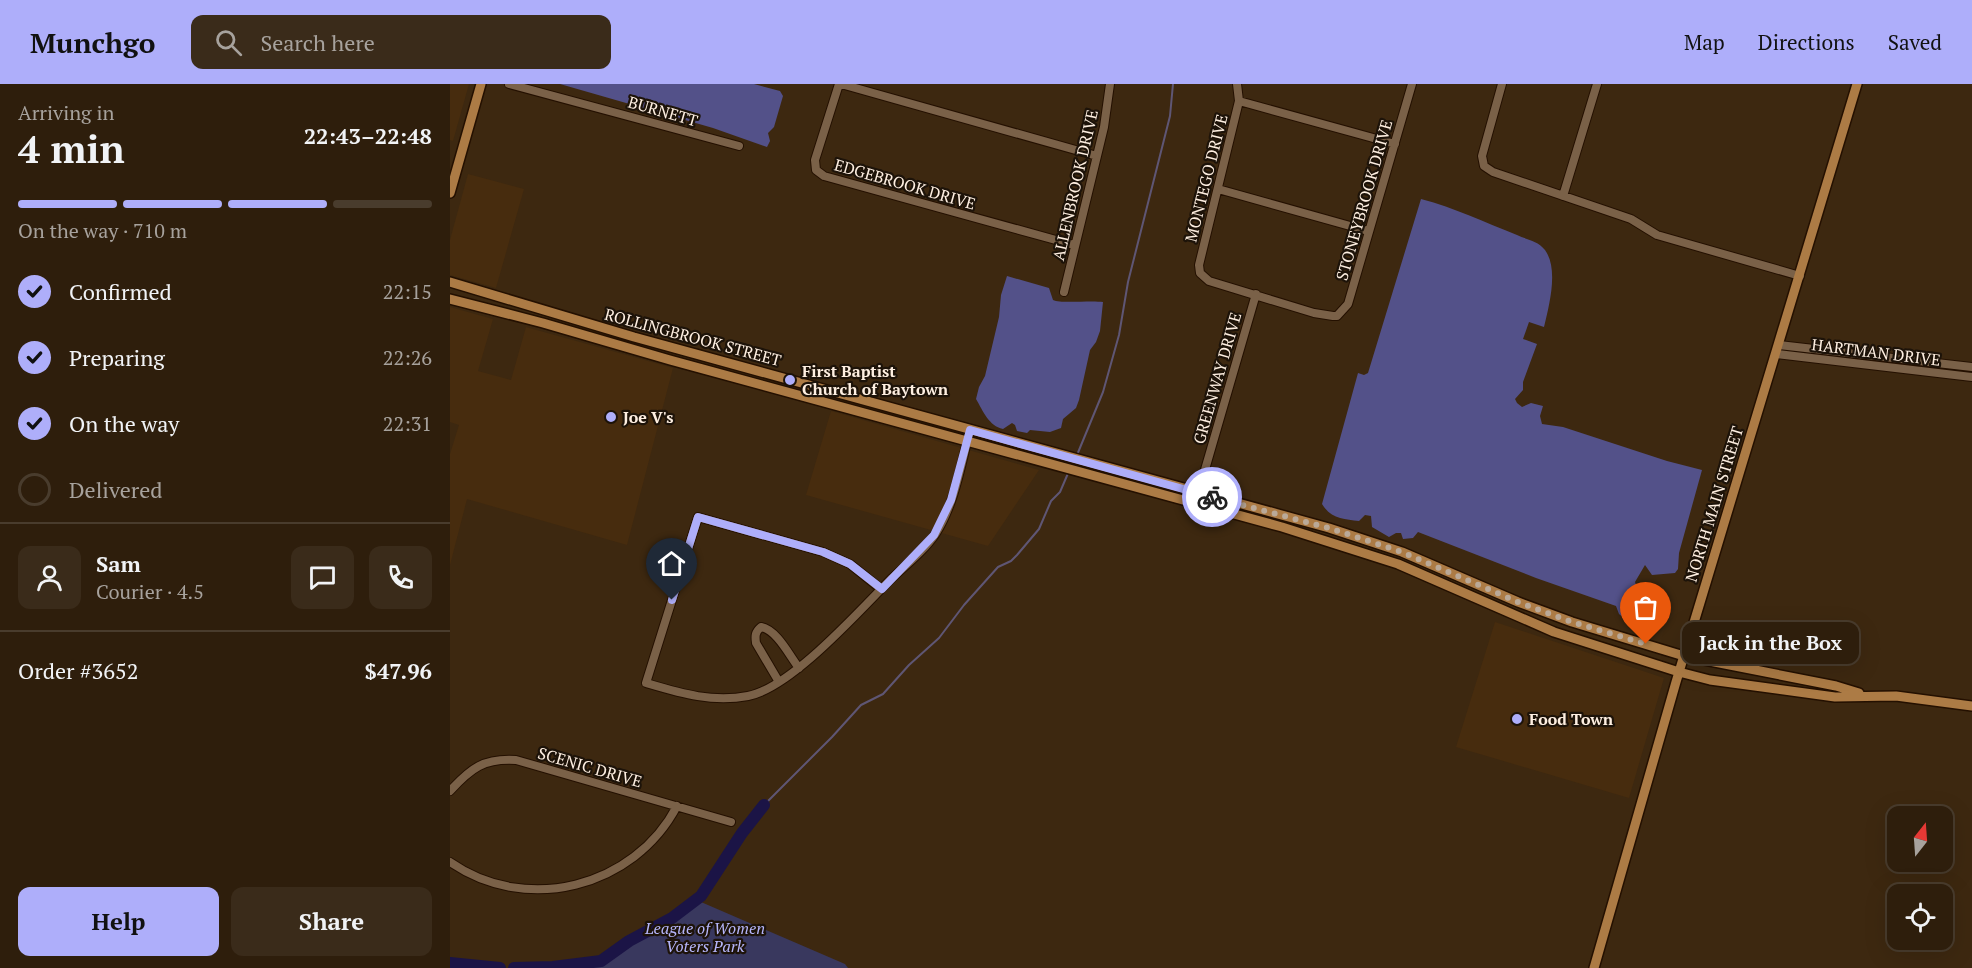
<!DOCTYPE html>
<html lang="en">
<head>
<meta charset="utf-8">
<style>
	:root { --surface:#2e1e0c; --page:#3a2b1a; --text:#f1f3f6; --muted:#a7a29d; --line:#493c2d; --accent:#aeaefa }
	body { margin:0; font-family:"PT Serif",serif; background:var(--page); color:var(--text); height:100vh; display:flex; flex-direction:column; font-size:22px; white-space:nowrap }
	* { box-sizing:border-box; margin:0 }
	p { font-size:20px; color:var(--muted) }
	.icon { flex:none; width:33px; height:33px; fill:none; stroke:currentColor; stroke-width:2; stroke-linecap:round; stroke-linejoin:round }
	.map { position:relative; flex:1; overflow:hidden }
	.details { display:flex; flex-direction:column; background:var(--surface); width:450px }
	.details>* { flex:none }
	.needle { width:39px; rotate:17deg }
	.controls { position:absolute; left:1437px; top:722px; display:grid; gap:12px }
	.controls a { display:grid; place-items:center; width:66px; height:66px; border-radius:12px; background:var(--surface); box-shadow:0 6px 24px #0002,0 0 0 2px var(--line); font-size:30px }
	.pin { position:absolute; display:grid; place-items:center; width:51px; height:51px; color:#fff; margin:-62px -26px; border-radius:50% 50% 50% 0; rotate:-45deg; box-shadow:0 0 6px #0007 }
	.pin .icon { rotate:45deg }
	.courier { position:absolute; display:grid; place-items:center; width:60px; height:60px; margin:-30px; border:4px solid #aeaefa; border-radius:50%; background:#fff; color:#222; box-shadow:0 2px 8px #0007 }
	.bubble { position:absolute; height:42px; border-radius:12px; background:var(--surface); box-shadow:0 6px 24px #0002,0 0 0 2px var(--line); font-size:20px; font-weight:700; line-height:42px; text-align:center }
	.head em { font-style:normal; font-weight:700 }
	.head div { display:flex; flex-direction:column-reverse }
	.head { display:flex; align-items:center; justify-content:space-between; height:102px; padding:0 18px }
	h1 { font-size:39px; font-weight:700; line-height:45px }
	.bar { display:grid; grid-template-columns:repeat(4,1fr); gap:9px 6px; align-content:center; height:72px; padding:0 18px }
	.bar i { height:8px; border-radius:4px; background:var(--line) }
	.bar .active { background:var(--accent) }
	.bar p { grid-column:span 4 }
	.line { display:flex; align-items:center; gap:15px; padding:0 18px; border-top:2px solid var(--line) }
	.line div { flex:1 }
	.round { display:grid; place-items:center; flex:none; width:63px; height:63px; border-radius:12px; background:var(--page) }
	ol { padding:0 18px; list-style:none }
	li { display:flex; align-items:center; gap:18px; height:66px }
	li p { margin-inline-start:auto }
	li .icon { padding:6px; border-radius:50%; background:var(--accent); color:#111; stroke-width:4 }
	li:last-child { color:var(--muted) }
	li i { width:33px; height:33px; border:3px solid var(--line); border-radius:50% }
	.primary-button { display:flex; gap:12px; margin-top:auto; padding:12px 18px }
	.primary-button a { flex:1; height:69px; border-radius:12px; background:var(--accent); color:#111; font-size:24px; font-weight:700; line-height:69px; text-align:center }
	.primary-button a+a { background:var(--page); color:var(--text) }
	header { display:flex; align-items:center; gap:36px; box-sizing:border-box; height:84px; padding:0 30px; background:var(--accent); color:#111 }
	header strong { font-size:28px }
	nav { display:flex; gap:33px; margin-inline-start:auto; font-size:21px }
	.search { width:420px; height:54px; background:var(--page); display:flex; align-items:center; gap:15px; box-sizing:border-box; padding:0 21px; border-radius:12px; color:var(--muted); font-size:22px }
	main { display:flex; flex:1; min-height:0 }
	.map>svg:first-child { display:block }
</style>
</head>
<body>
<header>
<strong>Munchgo</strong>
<div class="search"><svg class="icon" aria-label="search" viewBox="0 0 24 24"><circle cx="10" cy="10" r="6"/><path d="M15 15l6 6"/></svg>Search here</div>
<nav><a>Map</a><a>Directions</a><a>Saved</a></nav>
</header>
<main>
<section class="details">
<div class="head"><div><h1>4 min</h1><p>Arriving in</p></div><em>22:43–22:48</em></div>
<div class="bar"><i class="active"></i><i class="active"></i><i class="active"></i><i></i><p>On the way · 710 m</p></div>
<ol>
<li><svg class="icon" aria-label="check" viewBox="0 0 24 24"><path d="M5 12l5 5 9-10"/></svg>Confirmed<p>22:15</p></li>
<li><svg class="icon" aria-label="check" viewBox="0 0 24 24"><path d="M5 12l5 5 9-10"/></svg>Preparing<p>22:26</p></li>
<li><svg class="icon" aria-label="check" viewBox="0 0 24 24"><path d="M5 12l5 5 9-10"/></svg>On the way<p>22:31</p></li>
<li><i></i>Delivered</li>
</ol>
<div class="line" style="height:108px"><a class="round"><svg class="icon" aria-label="person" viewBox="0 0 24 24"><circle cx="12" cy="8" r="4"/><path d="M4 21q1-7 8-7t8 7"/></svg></a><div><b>Sam</b><p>Courier · 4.5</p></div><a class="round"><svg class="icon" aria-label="chat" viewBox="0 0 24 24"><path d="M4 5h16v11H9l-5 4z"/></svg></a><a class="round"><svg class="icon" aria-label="phone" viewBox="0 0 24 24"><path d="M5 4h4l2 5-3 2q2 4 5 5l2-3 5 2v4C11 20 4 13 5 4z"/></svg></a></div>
<div class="line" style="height:78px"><div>Order #3652</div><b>$47.96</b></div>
<div class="primary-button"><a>Help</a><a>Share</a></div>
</section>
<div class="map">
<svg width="1522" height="884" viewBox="0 0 1522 884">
	<rect width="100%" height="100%" fill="#3d2810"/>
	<path fill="#472c0e" d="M0,0H19L3,57L0,56Z
		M18,90L74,105L46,204L0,191V156Z
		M0,223L43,235L28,287L61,296L76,243L223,284L177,461L17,415L0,481V370L9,341L0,338Z
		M381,327L589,386L538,462L356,411Z
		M1045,538L1214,594L1179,714L1006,663Z"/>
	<path fill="#39385e" d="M251,818L395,880L398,884H124L146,882Z"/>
	<path fill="#535189" d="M110,0H304L330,7L333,12L324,43L318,49L320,57L317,63L263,44Z
		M971,115C1005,124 1034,138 1067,151C1077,156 1087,156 1095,166C1109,185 1099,222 1094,243L1079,238L1073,255L1087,260L1073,298V306L1065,315L1067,319L1072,323L1081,319L1093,322L1090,332L1092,340L1113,343L1217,377L1252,386L1229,469L1228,485L1225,489L1202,491L1195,481L1185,498L1191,514L1181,532L1175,535L1169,530L1166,522L1086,494L968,448L963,454L953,455L951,449H946L939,453L922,443L921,432L915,431L909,437C894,435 881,435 872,420L908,289L914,291L918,289Z
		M557,192L599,204L603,216C612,220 640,216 653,218L650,247L646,258L640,266L629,316L626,324L613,335L611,344L600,348L580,346L577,349L567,347L565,341L562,339L553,345C539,342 533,327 526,315L529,303L535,292L549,233L551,211Z"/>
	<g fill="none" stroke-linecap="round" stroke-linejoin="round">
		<path stroke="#5f5674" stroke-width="2" d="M627,371L653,308L669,251L678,198L720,32L723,0
			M314,721L382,653L411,621L433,610L459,581L489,554L514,521L548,483L561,477L567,471L589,445L601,417L610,408L619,387"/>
		<path stroke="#1b1446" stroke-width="12" d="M0,879L50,884
			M64,884L103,883L151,877L179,857L222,834L251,812L292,749L314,721"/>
		<g stroke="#241000" stroke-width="10">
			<path id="minor" d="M59,0L289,62
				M389,0L365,76L366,86L374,92L624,161
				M391,0L647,72
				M787,0L789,17L749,181L750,189L759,197L864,229L883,232H887L898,220L962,0
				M1052,0L1032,72L1034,82L1043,88L1181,135L1207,151L1350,192
				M789,17L945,60
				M768,105L918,147
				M1113,112L1147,0
				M614,208L654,43L660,0
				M1329,261L1522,283
				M1327,270L1522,293
				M745,420L806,210
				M431,505L400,480L373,468L248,433L196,599C230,609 262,619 298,612C341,604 409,527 441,495C456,481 475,466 486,449C505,419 511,380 520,346
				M329,598L306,559C305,552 305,548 311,543C327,546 339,571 349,584
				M0,707C21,684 34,674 66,676L281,738
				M0,778C76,831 184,804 227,722"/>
		</g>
		<g stroke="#241000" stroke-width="12">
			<path id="major" d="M0,109L31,0
				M0,198L184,253L879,444L952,468L1068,518L1122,538L1234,572L1386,602L1409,609
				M0,215L93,239L220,276L832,443L948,480L1104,548L1229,588L1260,596L1385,613L1446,612L1522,622
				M1144,884L1226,598L1407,0"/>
		</g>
		<use href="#minor" stroke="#7a6148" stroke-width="8"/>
		<use href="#major" stroke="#ac7b45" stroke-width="9"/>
	</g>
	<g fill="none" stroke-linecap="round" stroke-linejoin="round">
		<path stroke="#baa998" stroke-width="6" stroke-dasharray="0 10.8" d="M762,413L879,444L952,468L1068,518L1122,538L1196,560"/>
		<path stroke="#aeaefa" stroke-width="8" d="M222,516L248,433L373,468L400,480L432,505L484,451L501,416L520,346L762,413"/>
	</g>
	<g fill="#aeaefa" stroke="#1d1309" stroke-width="2">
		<circle cx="340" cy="296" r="6"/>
		<circle cx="161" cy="333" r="6"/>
		<circle cx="1067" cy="635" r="6"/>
	</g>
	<g text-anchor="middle" stroke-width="4.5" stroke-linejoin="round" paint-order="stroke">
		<g font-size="16" fill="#feefe1" stroke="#1d1309">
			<text transform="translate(213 27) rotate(16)" y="6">BURNETT</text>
			<text transform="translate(756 94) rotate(-76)" y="6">MONTEGO DRIVE</text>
			<text transform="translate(455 100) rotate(16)" y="6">EDGEBROOK DRIVE</text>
			<text transform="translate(625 101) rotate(-77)" y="6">ALLENBROOK DRIVE</text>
			<text transform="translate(914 116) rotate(-74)" y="6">STONEYBROOK DRIVE</text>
			<text transform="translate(243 253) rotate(15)" y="6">ROLLINGBROOK STREET</text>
			<text transform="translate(1426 268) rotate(7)" y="6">HARTMAN DRIVE</text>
			<text transform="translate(767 294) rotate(-74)" y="6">GREENWAY DRIVE</text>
			<text transform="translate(1264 420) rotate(-73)" y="6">NORTH MAIN STREET</text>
			<text transform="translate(140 683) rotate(16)" y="6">SCENIC DRIVE</text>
		</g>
		<g font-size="16" font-weight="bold" fill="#feefe1" stroke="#1d1309" text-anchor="start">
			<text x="352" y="293">First Baptist<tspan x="352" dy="18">Church of Baytown</tspan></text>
			<text x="173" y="339">Joe V's</text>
			<text x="1079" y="641">Food Town</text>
		</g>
		<g font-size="16" font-style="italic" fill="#b6b6fb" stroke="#1d1309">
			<text x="255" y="850">League of Women<tspan x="255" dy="18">Voters Park</tspan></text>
		</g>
	</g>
</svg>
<div class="controls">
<a><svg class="needle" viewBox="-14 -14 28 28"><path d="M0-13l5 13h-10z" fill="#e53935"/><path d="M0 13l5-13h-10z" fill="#a7a29d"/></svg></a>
<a><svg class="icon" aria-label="locate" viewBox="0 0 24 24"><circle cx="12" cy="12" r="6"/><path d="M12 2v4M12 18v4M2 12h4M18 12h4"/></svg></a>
</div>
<div class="pin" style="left:1196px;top:560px;background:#ea580c"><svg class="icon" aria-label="bag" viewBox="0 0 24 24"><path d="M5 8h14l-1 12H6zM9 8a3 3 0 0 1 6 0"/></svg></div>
<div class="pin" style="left:222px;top:516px;background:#1f2937"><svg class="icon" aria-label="home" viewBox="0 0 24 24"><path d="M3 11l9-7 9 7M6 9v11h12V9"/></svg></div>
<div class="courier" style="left:762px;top:413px"><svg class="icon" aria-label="bike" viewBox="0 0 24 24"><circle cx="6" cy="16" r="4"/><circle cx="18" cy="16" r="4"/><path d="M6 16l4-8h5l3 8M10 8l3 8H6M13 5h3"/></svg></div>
<div class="bubble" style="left:1232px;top:538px;width:177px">Jack in the Box</div>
</div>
</main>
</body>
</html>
